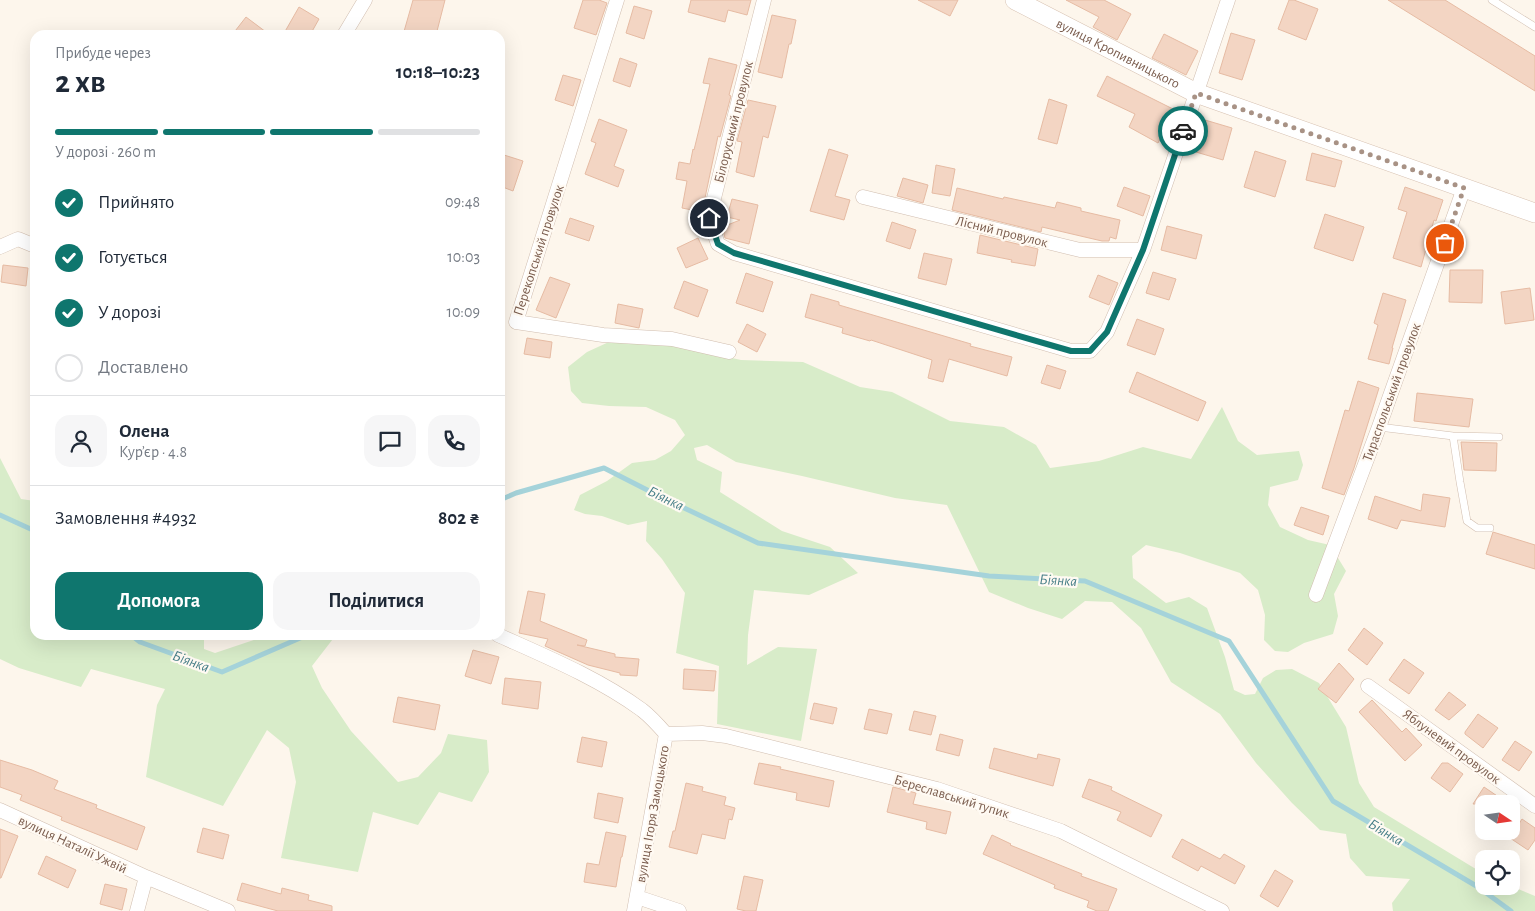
<!DOCTYPE html>
<html lang="uk">
<head>
<meta charset="utf-8">
<style>
	:root { --surface:#fff; --page:#f6f6f7; --text:#1f2937; --muted:#747a83; --line:#e0e1e3; --accent:#0f766e }
	body { margin:0; font-family:"Alegreya Sans",sans-serif; background:var(--page); color:var(--text); height:100vh; display:flex; flex-direction:column; font-size:19px; white-space:nowrap }
	* { box-sizing:border-box; margin:0 }
	p { font-size:16px; color:var(--muted) }
	.icon { flex:none; width:28px; height:28px; fill:none; stroke:currentColor; stroke-width:2; stroke-linecap:round; stroke-linejoin:round }
	.map { position:relative; flex:1; overflow:hidden }
	.sheet { position:absolute; left:30px; top:30px; width:475px; height:610px; display:flex; flex-direction:column; background:var(--surface); border-radius:15px; box-shadow:0 5px 20px #0002 }
	.sheet>* { flex:none }
	.needle { width:32px; rotate:103deg }
	.tools { position:absolute; left:1475px; top:795px; display:grid; gap:10px }
	.tools a { display:grid; place-items:center; width:45px; height:45px; border-radius:10px; background:var(--surface); box-shadow:0 5px 20px #0002; font-size:25px }
	.pin { position:absolute; display:grid; place-items:center; width:42px; height:42px; color:#fff; margin:-21px; border:2px solid #fff; border-radius:50%; box-shadow:0 1px 5px #0007 }
	.courier { position:absolute; display:grid; place-items:center; width:50px; height:50px; margin:-25px; border:4px solid #0f766e; border-radius:50%; background:#fff; color:#222; box-shadow:0 1px 6px #0007 }
	.overview em { font-style:normal; font-weight:700 }
	.overview div { display:flex; flex-direction:column-reverse }
	.overview { display:flex; align-items:center; justify-content:space-between; height:85px; padding:0 25px }
	h1 { font-size:32px; font-weight:700; line-height:38px }
	.bar { display:grid; grid-template-columns:repeat(4,1fr); gap:8px 5px; align-content:center; height:60px; padding:0 25px }
	.bar i { height:6px; border-radius:4px; background:var(--line) }
	.bar .selected { background:var(--accent) }
	.bar p { grid-column:span 4 }
	.line { display:flex; align-items:center; gap:12px; padding:0 25px; border-top:1px solid var(--line) }
	.line div { flex:1 }
	.round { display:grid; place-items:center; flex:none; width:52px; height:52px; border-radius:15px; background:var(--page) }
	ol { padding:0 25px; list-style:none }
	li { display:flex; align-items:center; gap:15px; height:55px }
	li p { margin-inline-start:auto }
	li .icon { padding:5px; border-radius:50%; background:var(--accent); color:#fff; stroke-width:4 }
	li:last-child { color:var(--muted) }
	li i { width:28px; height:28px; border:2px solid var(--line); border-radius:50% }
	.action { display:flex; gap:10px; margin-top:auto; padding:10px 25px }
	.action a { flex:1; height:58px; border-radius:15px; background:var(--accent); color:#fff; font-size:20px; font-weight:700; line-height:58px; text-align:center }
	.action a+a { background:var(--page); color:var(--text) }
	.map>svg:first-child { display:block }
</style>
</head>
<body>
<div class="map">
<svg width="1535" height="911" viewBox="0 0 1535 911">
	<rect width="100%" height="100%" fill="#fdf6ec"/>
	<path fill="#d8ecc9" d="M611,341L666,343L741,360L803,362L860,387L892,392L950,421L1004,427L1036,445L1050,468L1099,461L1143,447L1191,459L1222,407L1238,441L1257,455L1299,451L1303,465L1298,480L1270,487L1268,505L1280,527L1308,540L1330,545L1346,571L1334,594L1338,616L1333,634L1304,643L1288,652L1275,651L1264,640L1265,615L1258,590L1240,573L1180,553L1146,545L1132,556L1133,578L1166,603L1189,597L1207,608L1225,657L1234,690L1245,695L1255,694L1263,678L1276,670L1292,669L1319,683L1346,727L1359,783L1374,807L1484,874V886H1511L1535,896V911H1393L1392,903L1410,879L1366,876L1350,858L1346,834L1320,830L1292,803L1256,763L1220,714L1171,682L1141,628L1112,602L1085,601L1062,619L1028,608L989,592L947,505L895,498L802,476L736,462L707,445L694,448L697,460L722,472L720,492L782,531L830,547L858,573L809,595L754,590L748,635L747,665L778,647L817,649L801,741L717,724L719,666L676,653L685,593L662,559L646,541L647,521L628,525L602,516L585,514L574,510L580,495L607,481L632,463L655,460L671,451L685,435L675,420L646,407L609,406L582,403L571,391L568,367L587,352Z
		M0,458L21,499L35,501V635H204V649L215,653L269,635H336L312,666L322,688L351,731L398,782L418,777L441,753L448,734L487,740L489,772L472,802L439,792L418,825L373,812L358,872L281,858L296,782L289,748L267,730L223,806L146,777L157,705L165,689L91,669L81,687L19,668L0,659Z"/>
	<g fill="none" stroke-linecap="round" stroke-linejoin="round">
		<path stroke="#a5d3da" stroke-width="5" d="M500,500L516,493L604,468L661,497L758,543L989,576L1085,581L1229,641L1333,801L1478,887L1511,911
			M0,515L35,531
			M131,635L140,642L222,672L307,635"/>
	</g>
	<path fill="#f3d5c3" stroke="#e6bba3" d="M413,0H445L436,35H403Z
		M583,0H599L607,3L596,35L574,28Z
		M691,0H751L747,15L728,10L725,22L688,12Z
		M918,0H958L950,16Z
		M1066,0H1104L1131,14L1117,40L1093,27L1099,17Z
		M1289,0H1294L1318,9L1306,40L1278,29Z
		M1388,0H1445L1535,56V91Z
		M634,6L652,11L644,39L626,33Z
		M299,7L319,19L310,35H283Z
		M772,15L796,20L791,44H789L782,78L758,72Z
		M246,17L270,35H232Z
		M1231,33L1255,40L1242,80L1219,73Z
		M1164,34L1198,51L1186,75L1152,58Z
		M620,58L637,64L630,87L613,81Z
		M709,58L737,65L729,95L731,96L720,137L718,136L702,212L682,208L687,181L676,179L679,162L690,164L693,149L694,150L710,84L703,83Z
		M563,75L581,80L573,106L555,100Z
		M1107,76L1175,110L1158,143L1129,127L1135,114L1097,96Z
		M1049,99L1067,105L1057,144L1038,139Z
		M748,100L776,106L768,138L763,136L754,177L736,172L742,142L737,141Z
		M599,119L627,130L614,166L624,170L618,187L585,174L596,143L591,141Z
		M1205,120L1232,128L1223,160L1196,152Z
		M829,149L848,155L835,196L850,200L844,220L810,211Z
		M1255,151L1286,161L1275,197L1244,187Z
		M1312,153L1342,161L1335,187L1306,180Z
		M504,155L523,161L513,191L500,186V168Z
		M936,165L955,169L950,196L932,193Z
		M903,178L928,185L923,203L897,196Z
		M1124,187L1150,196L1143,216L1117,206Z
		M1405,187L1443,200L1436,221L1434,220L1421,267L1393,258L1407,212L1398,209Z
		M957,188L1003,199L1004,197L1055,208L1057,202L1081,208V211L1120,220L1116,239L1110,237L1109,241H1102L1042,227L1041,232L952,210Z
		M732,199L758,205L749,244L725,238L724,234L725,226L740,220L727,217Z
		M1325,214L1364,227L1353,261L1314,248Z
		M570,218L594,226L589,241L565,233Z
		M892,222L916,230L910,249L886,241Z
		M1167,226L1202,235L1196,259L1161,250Z
		M980,235L1038,249L1035,266L1011,262L1012,260L977,253Z
		M698,238L708,259L686,268L677,248Z
		M924,253L952,259L946,285L918,278Z
		M3,265L28,268L26,286L1,282Z
		M1450,270H1483L1482,303L1449,302Z
		M1153,272L1176,279L1169,300L1146,293Z
		M746,273L773,282L763,312L736,303Z
		M1098,275L1118,283L1109,305L1089,297Z
		M550,277L570,284L556,318L536,310Z
		M684,281L708,290L698,317L674,308Z
		M1530,288L1534,320L1505,324L1501,292Z
		M1383,293L1406,300L1392,348H1393L1389,364L1368,359L1378,325L1374,323Z
		M811,294L839,302V305L971,344L970,346L1012,357L1007,376L949,359L943,382L928,378L932,360L871,340L870,341L842,333L843,328L805,317Z
		M618,304L643,309L639,328L615,323Z
		M1137,319L1164,329L1155,355L1127,345Z
		M747,324L766,334L757,352L738,342Z
		M527,338L552,342L550,358L524,354Z
		M1047,365L1066,371L1060,389L1041,383Z
		M1137,372L1206,402L1198,421L1129,392Z
		M1358,381L1379,388L1354,468L1344,495L1322,488L1345,410L1349,411Z
		M1417,393L1473,399L1469,427L1414,421Z
		M1461,442L1497,443L1496,471L1464,470Z
		M1423,494L1450,498L1445,527L1401,520L1397,529L1368,519L1375,496L1421,511Z
		M1301,507L1329,516L1323,535L1294,525Z
		M1493,532L1535,545V569L1486,554Z
		M528,591L545,594L540,621L587,640L585,646L577,645L615,654V657L639,659L637,676L620,675V673L588,665L545,646L548,639L519,633Z
		M1364,628L1383,643L1367,665L1348,650Z
		M473,650L499,657L491,684L465,676Z
		M1404,659L1424,673L1409,694L1389,680Z
		M1339,663L1354,679L1336,703L1318,689Z
		M684,669L716,671L714,691L683,689Z
		M505,678L541,682L538,709L502,704Z
		M1449,692L1466,705L1449,720L1435,710Z
		M398,697L440,705L435,730L393,722Z
		M1372,700L1402,732L1406,728L1422,745L1405,761L1359,712Z
		M814,703L837,708L833,724L810,719Z
		M869,709L892,714L887,734L864,729Z
		M914,711L936,716L931,735L909,730Z
		M1478,714L1498,728L1483,748L1465,734V732Z
		M940,734L963,740L959,756L936,750Z
		M582,737L607,742L602,767L577,762Z
		M1515,741L1532,752L1519,771L1502,760Z
		M994,748L1037,759L1038,754L1060,759L1053,786L989,768Z
		M0,760L32,770L58,781L54,789L97,805L96,808L145,827L137,850L61,820L62,817L20,800L22,795L0,787Z
		M759,763L781,767L780,769L834,781L829,807L796,800L797,793L754,784Z
		M1442,763H1448L1463,774L1450,792L1431,778Z
		M1089,779L1112,787L1111,790L1162,815L1151,837L1117,820L1121,812L1082,797Z
		M686,783L703,787L702,791L726,797L724,805L735,808L732,820L729,819L725,839L702,834L697,854L669,847L673,831H675Z
		M893,787L916,793L913,804L951,812L946,834L926,829L927,822L887,812Z
		M1484,787L1509,804H1473Z
		M598,793L623,798L618,823L594,818Z
		M1522,819L1535,828V840L1528,850L1510,838Z
		M203,828L229,835L223,859L197,852Z
		M0,829L18,836L1,878H0Z
		M606,832L626,836L622,857H621L616,887L584,882L587,863L599,865Z
		M992,835L1011,844L1010,845L1082,874L1081,876L1117,889L1108,911H1097L1087,907L1089,901L1054,888L1055,885L983,854Z
		M1182,839L1220,859L1224,854L1245,866L1235,884L1201,866L1198,871L1172,857Z
		M46,856L76,870L68,888L38,874Z
		M1275,870L1293,881L1278,907L1260,896Z
		M744,876L763,880L756,911H746L737,909Z
		M242,883L281,894L282,888L309,895L308,900L332,906V911H278L237,900Z
		M105,884L127,889L122,910L100,904Z"/>
	<g fill="none" stroke-linecap="round" stroke-linejoin="round">
		<g stroke="#d1beb0" stroke-width="8">
			<path id="lane" d="M1492,0L1535,27
				M1379,427L1453,436L1499,437
				M1453,436L1460,482L1467,521L1477,528H1490"/>
		</g>
		<g stroke="#d1beb0" stroke-width="15">
			<path id="street" d="M617,0L516,322L603,335L672,339L729,352
				M764,0L709,218L718,244L734,253L1071,351H1090L1107,332L1143,250L1228,0
				M344,35L365,0
				M863,197L1080,250H1143
				M0,247L18,239L35,246
				M1316,595L1379,427L1464,188
				M498,635C547,657 598,678 642,710C651,717 659,726 666,734L634,911
				M1368,686L1535,806
				M666,734L702,733L726,736L937,789L1061,831L1222,911
				M0,810L146,877L228,911
				M637,897L679,911
				M137,911L146,877"/>
		</g>
		<g stroke="#d6c0b0" stroke-width="20">
			<g id="secondary">
				<path id="s1" d="M1015,0L1196,93L1535,213"/>
			</g>
		</g>
		<use href="#lane" stroke="#fff" stroke-width="7"/>
		<use href="#street" stroke="#fff" stroke-width="14"/>
		<use href="#secondary" stroke="#fff" stroke-width="19"/>
	</g>
	<g fill="none" stroke-linecap="round" stroke-linejoin="round">
		<path stroke="#a89285" stroke-width="5" stroke-dasharray="0 9" d="M1183,131L1196,93L1464,188L1445,243"/>
		<path stroke="#0f766e" stroke-width="6" d="M709,218L718,244L734,253L1071,351H1090L1107,332L1143,250L1183,131"/>
	</g>
	<g text-anchor="middle" stroke-width="4.5" stroke-linejoin="round" paint-order="stroke">
		<g font-size="14" fill="#7a5c4d" stroke="#fffaf3">
			<text dy="5" stroke="none"><textPath href="#s1" startOffset="116">вулиця Кропивницького</textPath></text>
			<text transform="translate(733 122) rotate(-76)" y="5">Білоруський провулок</text>
			<text transform="translate(1002 231) rotate(14)" y="5">Лісний провулок</text>
			<text transform="translate(538 250) rotate(-72)" y="5">Перекопський провулок</text>
			<text transform="translate(1391 392) rotate(-70)" y="5">Тираспольський провулок</text>
			<text transform="translate(1452 746) rotate(36)" y="5">Яблуневий провулок</text>
			<text transform="translate(952 796) rotate(17)" y="5">Береславський тупик</text>
			<text transform="translate(652 814) rotate(-80)" y="5">вулиця Ігоря Замоцького</text>
			<text transform="translate(73 844) rotate(25)" y="5">вулиця Наталії Ужвій</text>
		</g>
		<g font-size="15" font-style="italic" fill="#437c86" stroke="#fffaf3">
			<text transform="translate(666 498) rotate(26)" y="5">Біянка</text>
			<text transform="translate(1058 580) rotate(3)" y="5">Біянка</text>
			<text transform="translate(191 661) rotate(20)" y="5">Біянка</text>
			<text transform="translate(1386 832) rotate(31)" y="5">Біянка</text>
		</g>
	</g>
</svg>
<div class="tools">
<a><svg class="needle" viewBox="-14 -14 28 28"><path d="M0-13l5 13h-10z" fill="#e53935"/><path d="M0 13l5-13h-10z" fill="#747a83"/></svg></a>
<a><svg class="icon" aria-label="locate" viewBox="0 0 24 24"><circle cx="12" cy="12" r="6"/><path d="M12 2v4M12 18v4M2 12h4M18 12h4"/></svg></a>
</div>
<div class="pin" style="left:1445px;top:243px;background:#ea580c"><svg class="icon" aria-label="bag" viewBox="0 0 24 24"><path d="M5 8h14l-1 12H6zM9 8a3 3 0 0 1 6 0"/></svg></div>
<div class="pin" style="left:709px;top:218px;background:#1f2937"><svg class="icon" aria-label="home" viewBox="0 0 24 24"><path d="M3 11l9-7 9 7M6 9v11h12V9"/></svg></div>
<div class="courier" style="left:1183px;top:131px"><svg class="icon" aria-label="car" viewBox="0 0 24 24"><path d="M5 17H2v-5l4-1 3-4h7l3 4 3 1v5h-3M9 17h6M6 11h13"/><circle cx="7" cy="17" r="2"/><circle cx="17" cy="17" r="2"/></svg></div>
<section class="sheet">
<div class="overview"><div><h1>2 хв</h1><p>Прибуде через</p></div><em>10:18–10:23</em></div>
<div class="bar"><i class="selected"></i><i class="selected"></i><i class="selected"></i><i></i><p>У дорозі · 260 m</p></div>
<ol>
<li><svg class="icon" aria-label="check" viewBox="0 0 24 24"><path d="M5 12l5 5 9-10"/></svg>Прийнято<p>09:48</p></li>
<li><svg class="icon" aria-label="check" viewBox="0 0 24 24"><path d="M5 12l5 5 9-10"/></svg>Готується<p>10:03</p></li>
<li><svg class="icon" aria-label="check" viewBox="0 0 24 24"><path d="M5 12l5 5 9-10"/></svg>У дорозі<p>10:09</p></li>
<li><i></i>Доставлено</li>
</ol>
<div class="line" style="height:90px"><a class="round"><svg class="icon" aria-label="person" viewBox="0 0 24 24"><circle cx="12" cy="8" r="4"/><path d="M4 21q1-7 8-7t8 7"/></svg></a><div><b>Олена</b><p>Кур’єр · 4.8</p></div><a class="round"><svg class="icon" aria-label="chat" viewBox="0 0 24 24"><path d="M4 5h16v11H9l-5 4z"/></svg></a><a class="round"><svg class="icon" aria-label="phone" viewBox="0 0 24 24"><path d="M5 4h4l2 5-3 2q2 4 5 5l2-3 5 2v4C11 20 4 13 5 4z"/></svg></a></div>
<div class="line" style="height:65px"><div>Замовлення #4932</div><b>802 ₴</b></div>
<div class="action"><a>Допомога</a><a>Поділитися</a></div>
</section>
</div>
</body>
</html>
